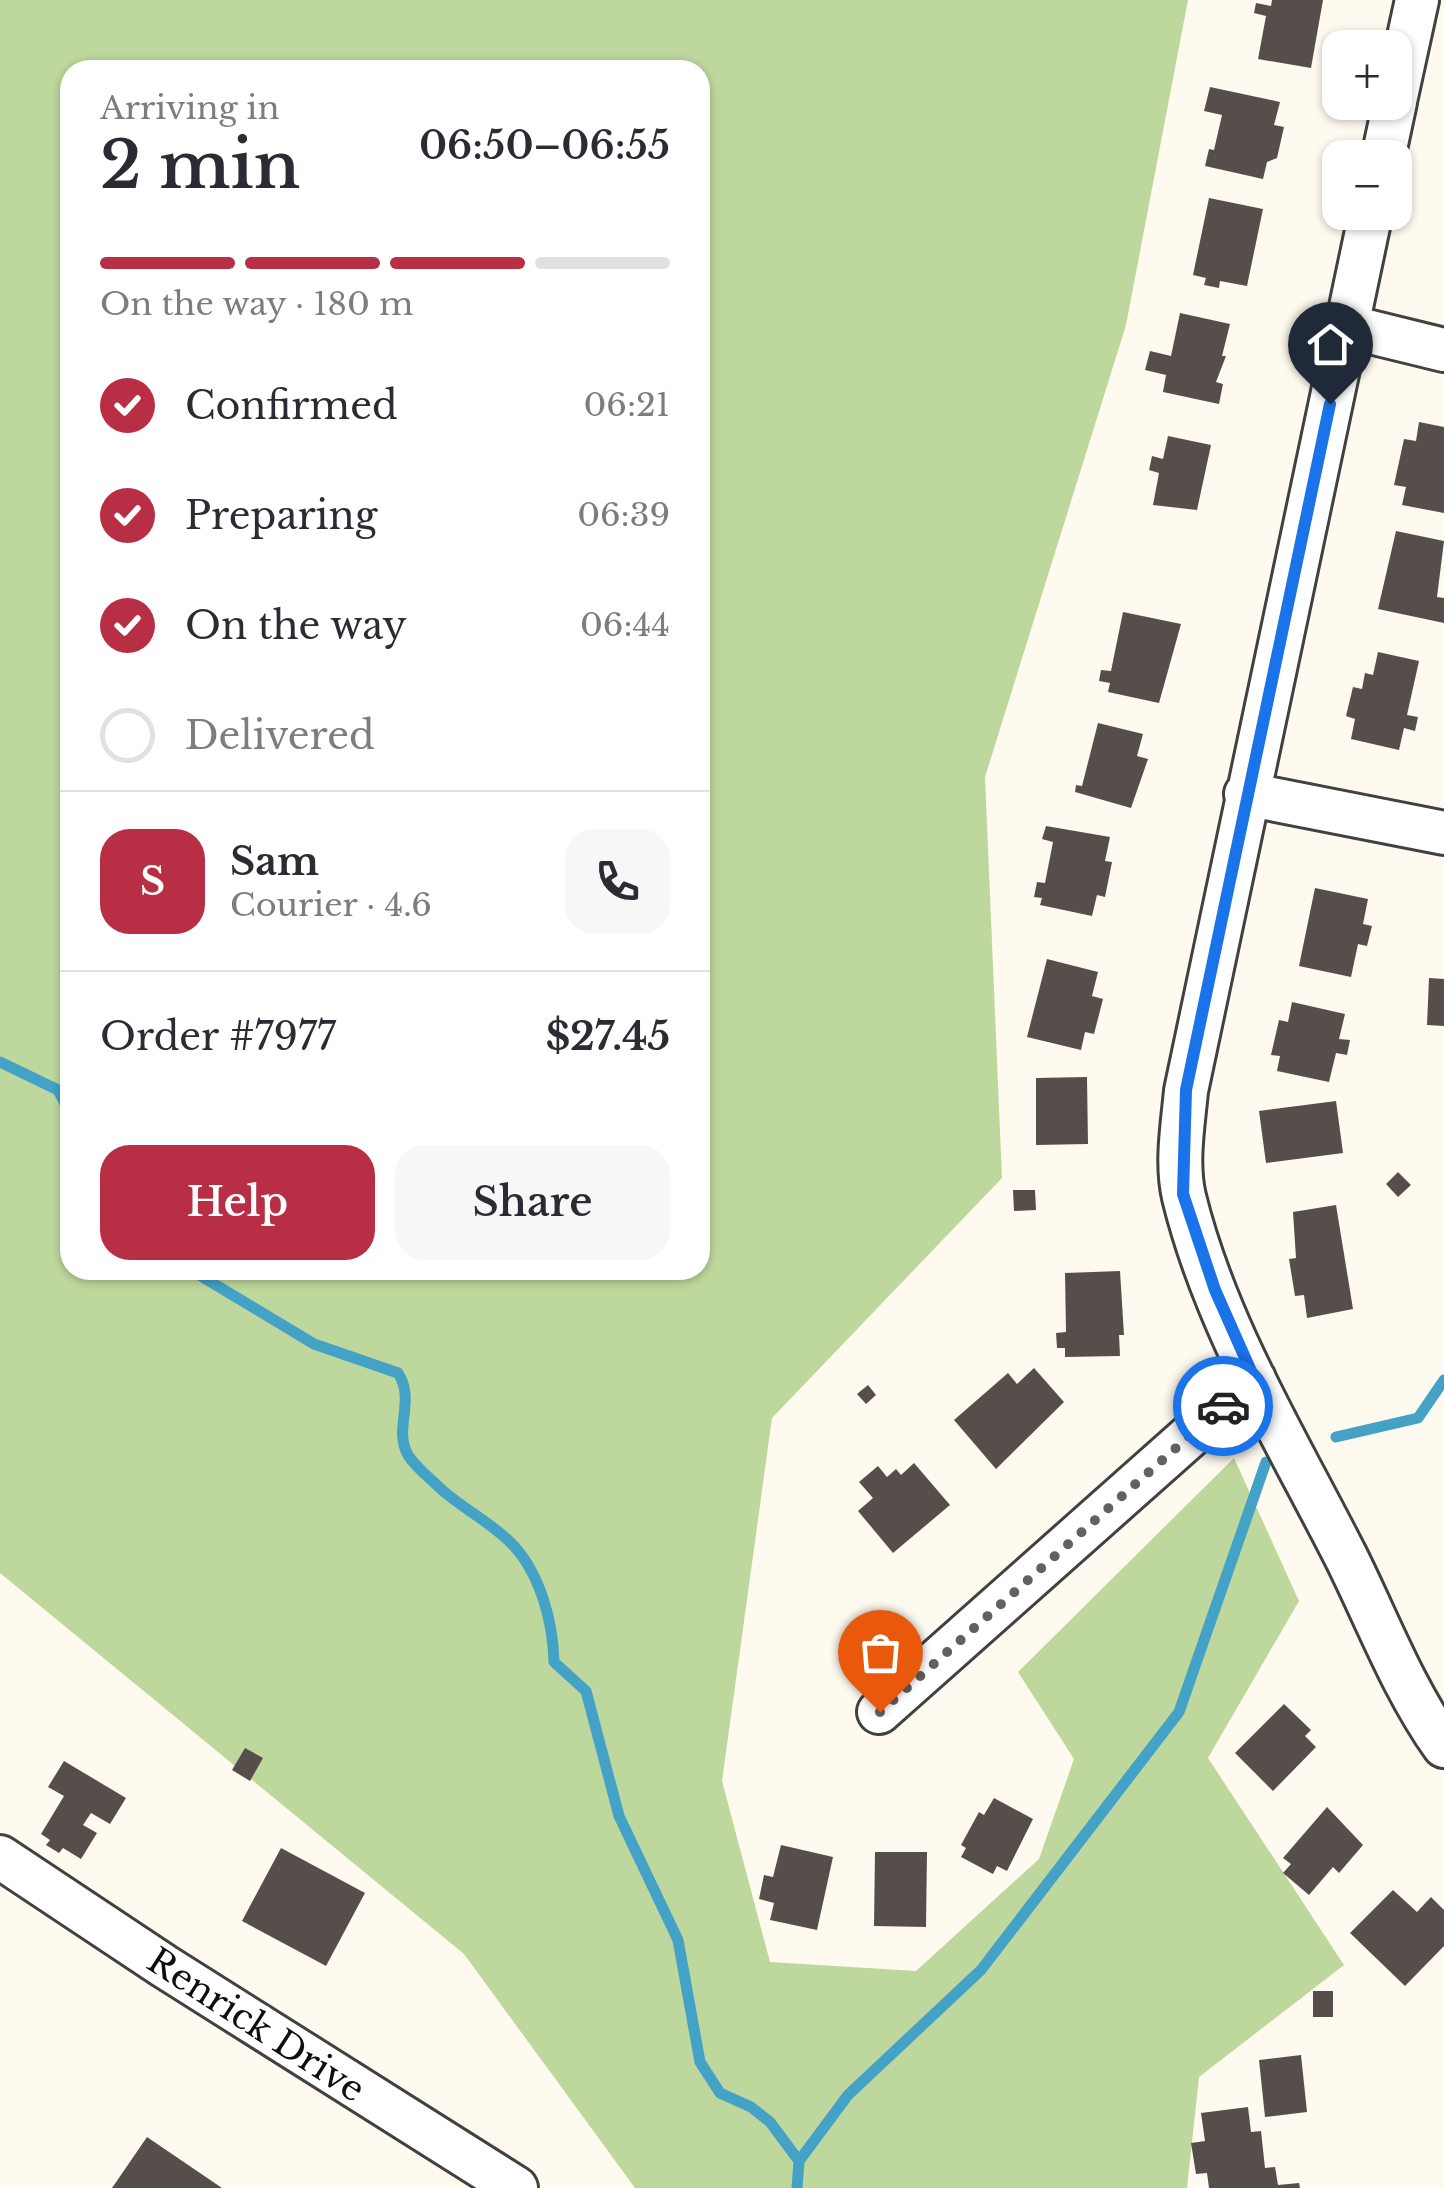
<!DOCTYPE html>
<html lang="en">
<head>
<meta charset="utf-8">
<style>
	:root { --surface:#fff; --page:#f7f7f7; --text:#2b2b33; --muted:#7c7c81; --line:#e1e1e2; --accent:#b72e45 }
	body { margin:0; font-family:"Libre Baskerville",serif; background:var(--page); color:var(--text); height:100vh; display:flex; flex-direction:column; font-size:38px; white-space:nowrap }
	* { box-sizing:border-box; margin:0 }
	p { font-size:32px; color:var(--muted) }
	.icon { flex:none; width:55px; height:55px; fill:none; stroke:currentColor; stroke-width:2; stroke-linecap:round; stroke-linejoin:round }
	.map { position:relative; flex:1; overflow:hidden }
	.details { position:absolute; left:60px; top:60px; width:650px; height:1220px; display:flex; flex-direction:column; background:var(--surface); border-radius:30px; box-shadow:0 2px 8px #0004 }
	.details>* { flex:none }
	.fabs { position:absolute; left:1322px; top:30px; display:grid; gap:20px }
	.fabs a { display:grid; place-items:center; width:90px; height:90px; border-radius:20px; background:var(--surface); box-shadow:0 2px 8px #0004; font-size:50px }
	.pin { position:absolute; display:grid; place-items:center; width:85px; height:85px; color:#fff; margin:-102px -42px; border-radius:50% 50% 50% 0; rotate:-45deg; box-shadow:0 0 10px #0007 }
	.pin .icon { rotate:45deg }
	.courier { position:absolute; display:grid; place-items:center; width:100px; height:100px; margin:-50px; border:8px solid #1a73e8; border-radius:50%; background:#fff; color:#222; box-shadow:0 2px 12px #0007 }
	.overview em { font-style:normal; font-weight:600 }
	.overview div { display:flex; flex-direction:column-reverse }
	.overview { display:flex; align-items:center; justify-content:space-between; height:170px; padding:0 40px }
	h1 { font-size:65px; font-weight:600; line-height:75px }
	.bar { display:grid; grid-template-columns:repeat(4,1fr); gap:15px 10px; align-content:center; height:120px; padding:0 40px }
	.bar i { height:12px; border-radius:8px; background:var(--line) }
	.bar .on { background:var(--accent) }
	.bar p { grid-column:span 4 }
	.line { display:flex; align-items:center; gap:25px; padding:0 40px; border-top:2px solid var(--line) }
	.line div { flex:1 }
	.round { display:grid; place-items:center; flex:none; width:105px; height:105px; border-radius:30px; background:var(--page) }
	ol { padding:0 40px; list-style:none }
	li { display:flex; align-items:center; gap:30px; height:110px }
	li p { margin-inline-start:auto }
	li .icon { padding:10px; border-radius:50%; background:var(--accent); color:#fff; stroke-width:4 }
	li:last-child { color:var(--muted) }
	li i { width:55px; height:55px; border:5px solid var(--line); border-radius:50% }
	.button { display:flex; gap:20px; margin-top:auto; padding:20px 40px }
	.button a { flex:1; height:115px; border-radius:30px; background:var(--accent); color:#fff; font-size:40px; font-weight:600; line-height:115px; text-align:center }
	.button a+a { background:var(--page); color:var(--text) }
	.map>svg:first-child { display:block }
</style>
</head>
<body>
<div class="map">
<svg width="1444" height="2188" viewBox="0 0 1444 2188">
	<rect width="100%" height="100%" fill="#fefaf0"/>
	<path fill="#bed79c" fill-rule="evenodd" d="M0,0H1188L1126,325L985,777L1002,1178L772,1418L722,1781L770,1962L916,1971L1039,1859L1074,1759L1018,1672L1234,1458L1299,1601L1208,1758L1344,1965L1199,2077L1187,2188H635L464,1954L0,1573ZM70,70H700V1270H70Z"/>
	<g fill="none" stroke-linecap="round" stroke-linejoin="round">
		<path stroke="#43a2c5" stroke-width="11" d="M0,1062L58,1090L70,1113
			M191,1270L314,1344L398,1373C416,1400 393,1429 408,1455C416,1468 430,1478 441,1489C463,1509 494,1524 514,1546C541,1576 553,1623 554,1662L586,1691L619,1816L678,1940L700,2062L720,2093L751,2107L770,2122L799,2161
			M1336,1437L1418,1418L1444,1380
			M797,2188L799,2161L848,2095L981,1970L1179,1712L1266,1462"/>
	</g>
	<path fill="#564e4b" d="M1272,0H1323L1311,68L1258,59L1266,16L1254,13L1256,3L1271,6Z
		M1210,87L1280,102L1274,125L1284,127L1277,158L1267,162L1263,179L1205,166L1209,149L1214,150L1222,115L1204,111Z
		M1209,198L1263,209L1247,286L1220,281L1219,288L1204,285L1206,278L1193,275Z
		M1180,313L1230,324L1222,356H1226L1216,382L1223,384L1219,404L1163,392L1166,375L1145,370L1150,351L1171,356Z
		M1419,422L1444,427V513L1402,505L1406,487L1394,485L1404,439L1416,441Z
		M1168,436L1211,445L1197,510L1153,505L1159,473L1149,470L1152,456L1163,459Z
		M1396,531L1444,541L1437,597L1444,598V623L1378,609Z
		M1123,612L1181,624L1159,703L1108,692L1110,683L1099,681L1101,670L1111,671Z
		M1378,652L1419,661L1407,715L1418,717L1415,731L1404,728L1399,750L1351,739L1355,719L1346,716L1353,687L1362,689L1365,673L1373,675Z
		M1098,723L1143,734L1137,756L1148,759L1131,808L1075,792L1076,785L1082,786Z
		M1046,826L1110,837L1105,861L1112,862L1105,897L1097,895L1092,916L1040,905L1042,898L1034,897L1037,882L1045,883L1053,842L1042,839Z
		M1315,888L1368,899L1363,924L1372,926L1367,946L1358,944L1351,977L1299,966Z
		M1047,959L1098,972L1092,996L1103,999L1094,1034L1085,1032L1081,1050L1027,1037Z
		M1429,978L1444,979V1026L1427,1025Z
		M1292,1002L1345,1014L1339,1039L1350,1040L1347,1055L1336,1053L1329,1082L1277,1071L1280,1056L1271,1055L1279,1020L1288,1022Z
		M1087,1077L1088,1144L1036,1145V1078Z
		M1336,1101L1343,1153L1266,1163L1259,1111Z
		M1398,1172L1411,1185L1398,1197L1386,1184Z
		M1013,1190H1035L1036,1210L1014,1211Z
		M1336,1205L1353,1309L1307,1318L1304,1295L1295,1296L1289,1259L1296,1258L1293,1212Z
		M1120,1271L1124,1335H1119L1120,1356L1065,1357V1348H1057L1056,1333L1066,1332L1065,1273Z
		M1034,1368L1064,1402L996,1469L954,1420L1008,1373L1017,1384Z
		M868,1385L876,1395L866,1404L857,1394Z
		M914,1463L950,1505L893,1553L858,1511L873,1498L859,1482L878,1466L887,1477L896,1469L901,1475Z
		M1284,1704L1311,1730L1305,1736L1316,1747L1273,1791L1235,1753Z
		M245,1748L263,1758L250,1781L232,1770Z
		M64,1761L126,1798L110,1824L91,1813L83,1825L97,1833L81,1859L63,1848L59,1853L46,1845L50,1840L41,1834L64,1796L48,1787Z
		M994,1798L1033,1819L1007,1871L997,1866L993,1874L961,1857L966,1848L961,1845L979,1812L984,1815Z
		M1327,1807L1363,1845L1339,1873L1333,1867L1309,1895L1283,1873L1291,1864L1283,1858Z
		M781,1845L833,1857L817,1930L770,1920L774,1903L759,1899L764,1875L773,1877Z
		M281,1848L365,1893L326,1966L242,1921Z
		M875,1852H927L926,1927L874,1926Z
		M1393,1890L1417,1912L1431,1897L1444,1910V1946L1405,1986L1350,1933Z
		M1313,1991H1333V2017H1313Z
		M1301,2055L1307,2112L1265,2117L1259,2060Z
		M1248,2107L1251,2132L1261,2131L1265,2168L1275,2167L1278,2185L1299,2183L1300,2188H1209L1207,2173L1196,2174L1191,2143L1205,2141L1201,2113Z
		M147,2137L222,2188H112Z"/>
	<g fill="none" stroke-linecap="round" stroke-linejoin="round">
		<g stroke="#414141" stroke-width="48">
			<path id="minor" d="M1395,101L1417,0
				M1383,158L1395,102
				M1371,212L1186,1091C1183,1124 1176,1163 1184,1197C1215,1324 1287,1441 1346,1557C1377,1619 1403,1689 1444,1746
				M1346,326L1444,350
				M1246,794L1444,833
				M879,1712L1254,1379
				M0,1857L164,1966L516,2188"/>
		</g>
		<use href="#minor" stroke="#fff" stroke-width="42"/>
	</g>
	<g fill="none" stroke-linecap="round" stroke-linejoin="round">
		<path stroke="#62615d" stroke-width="10" stroke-dasharray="0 18" d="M880,1712L1223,1406"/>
		<path stroke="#1a73e8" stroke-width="12" d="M1223,1406L1254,1378L1215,1290L1183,1194L1186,1090L1330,404"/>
	</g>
	<g text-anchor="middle" stroke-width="10" stroke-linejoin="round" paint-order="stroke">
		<g font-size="35" fill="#0e0e0e" stroke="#fff">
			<text transform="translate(256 2025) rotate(33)" y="12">Renrick Drive</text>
		</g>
	</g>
</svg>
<div class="fabs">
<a>+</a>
<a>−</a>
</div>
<div class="pin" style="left:880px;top:1712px;background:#ea580c"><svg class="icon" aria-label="bag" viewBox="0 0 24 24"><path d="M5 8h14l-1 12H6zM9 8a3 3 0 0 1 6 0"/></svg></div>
<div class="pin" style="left:1330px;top:404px;background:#1f2937"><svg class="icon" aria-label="home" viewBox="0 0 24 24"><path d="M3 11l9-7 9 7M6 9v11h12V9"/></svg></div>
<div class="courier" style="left:1223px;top:1406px"><svg class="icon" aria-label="car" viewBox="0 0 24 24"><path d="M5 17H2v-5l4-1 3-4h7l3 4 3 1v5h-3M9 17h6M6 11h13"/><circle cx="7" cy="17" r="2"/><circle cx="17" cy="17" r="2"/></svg></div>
<section class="details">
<div class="overview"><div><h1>2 min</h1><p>Arriving in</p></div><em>06:50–06:55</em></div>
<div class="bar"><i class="on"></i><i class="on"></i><i class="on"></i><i></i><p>On the way · 180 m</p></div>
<ol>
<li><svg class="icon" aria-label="check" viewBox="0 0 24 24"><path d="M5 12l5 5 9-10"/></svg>Confirmed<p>06:21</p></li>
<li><svg class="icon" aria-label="check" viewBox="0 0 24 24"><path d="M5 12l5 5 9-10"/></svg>Preparing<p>06:39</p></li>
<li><svg class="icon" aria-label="check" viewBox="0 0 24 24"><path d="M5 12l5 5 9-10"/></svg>On the way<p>06:44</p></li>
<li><i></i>Delivered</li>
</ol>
<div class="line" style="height:180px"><b class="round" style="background:var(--accent);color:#fff">S</b><div><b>Sam</b><p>Courier · 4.6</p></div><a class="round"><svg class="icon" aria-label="phone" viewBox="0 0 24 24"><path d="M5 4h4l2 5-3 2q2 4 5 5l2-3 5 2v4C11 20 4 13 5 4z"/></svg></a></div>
<div class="line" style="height:130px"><div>Order #7977</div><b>$27.45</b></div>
<div class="button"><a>Help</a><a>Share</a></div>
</section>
</div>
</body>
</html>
